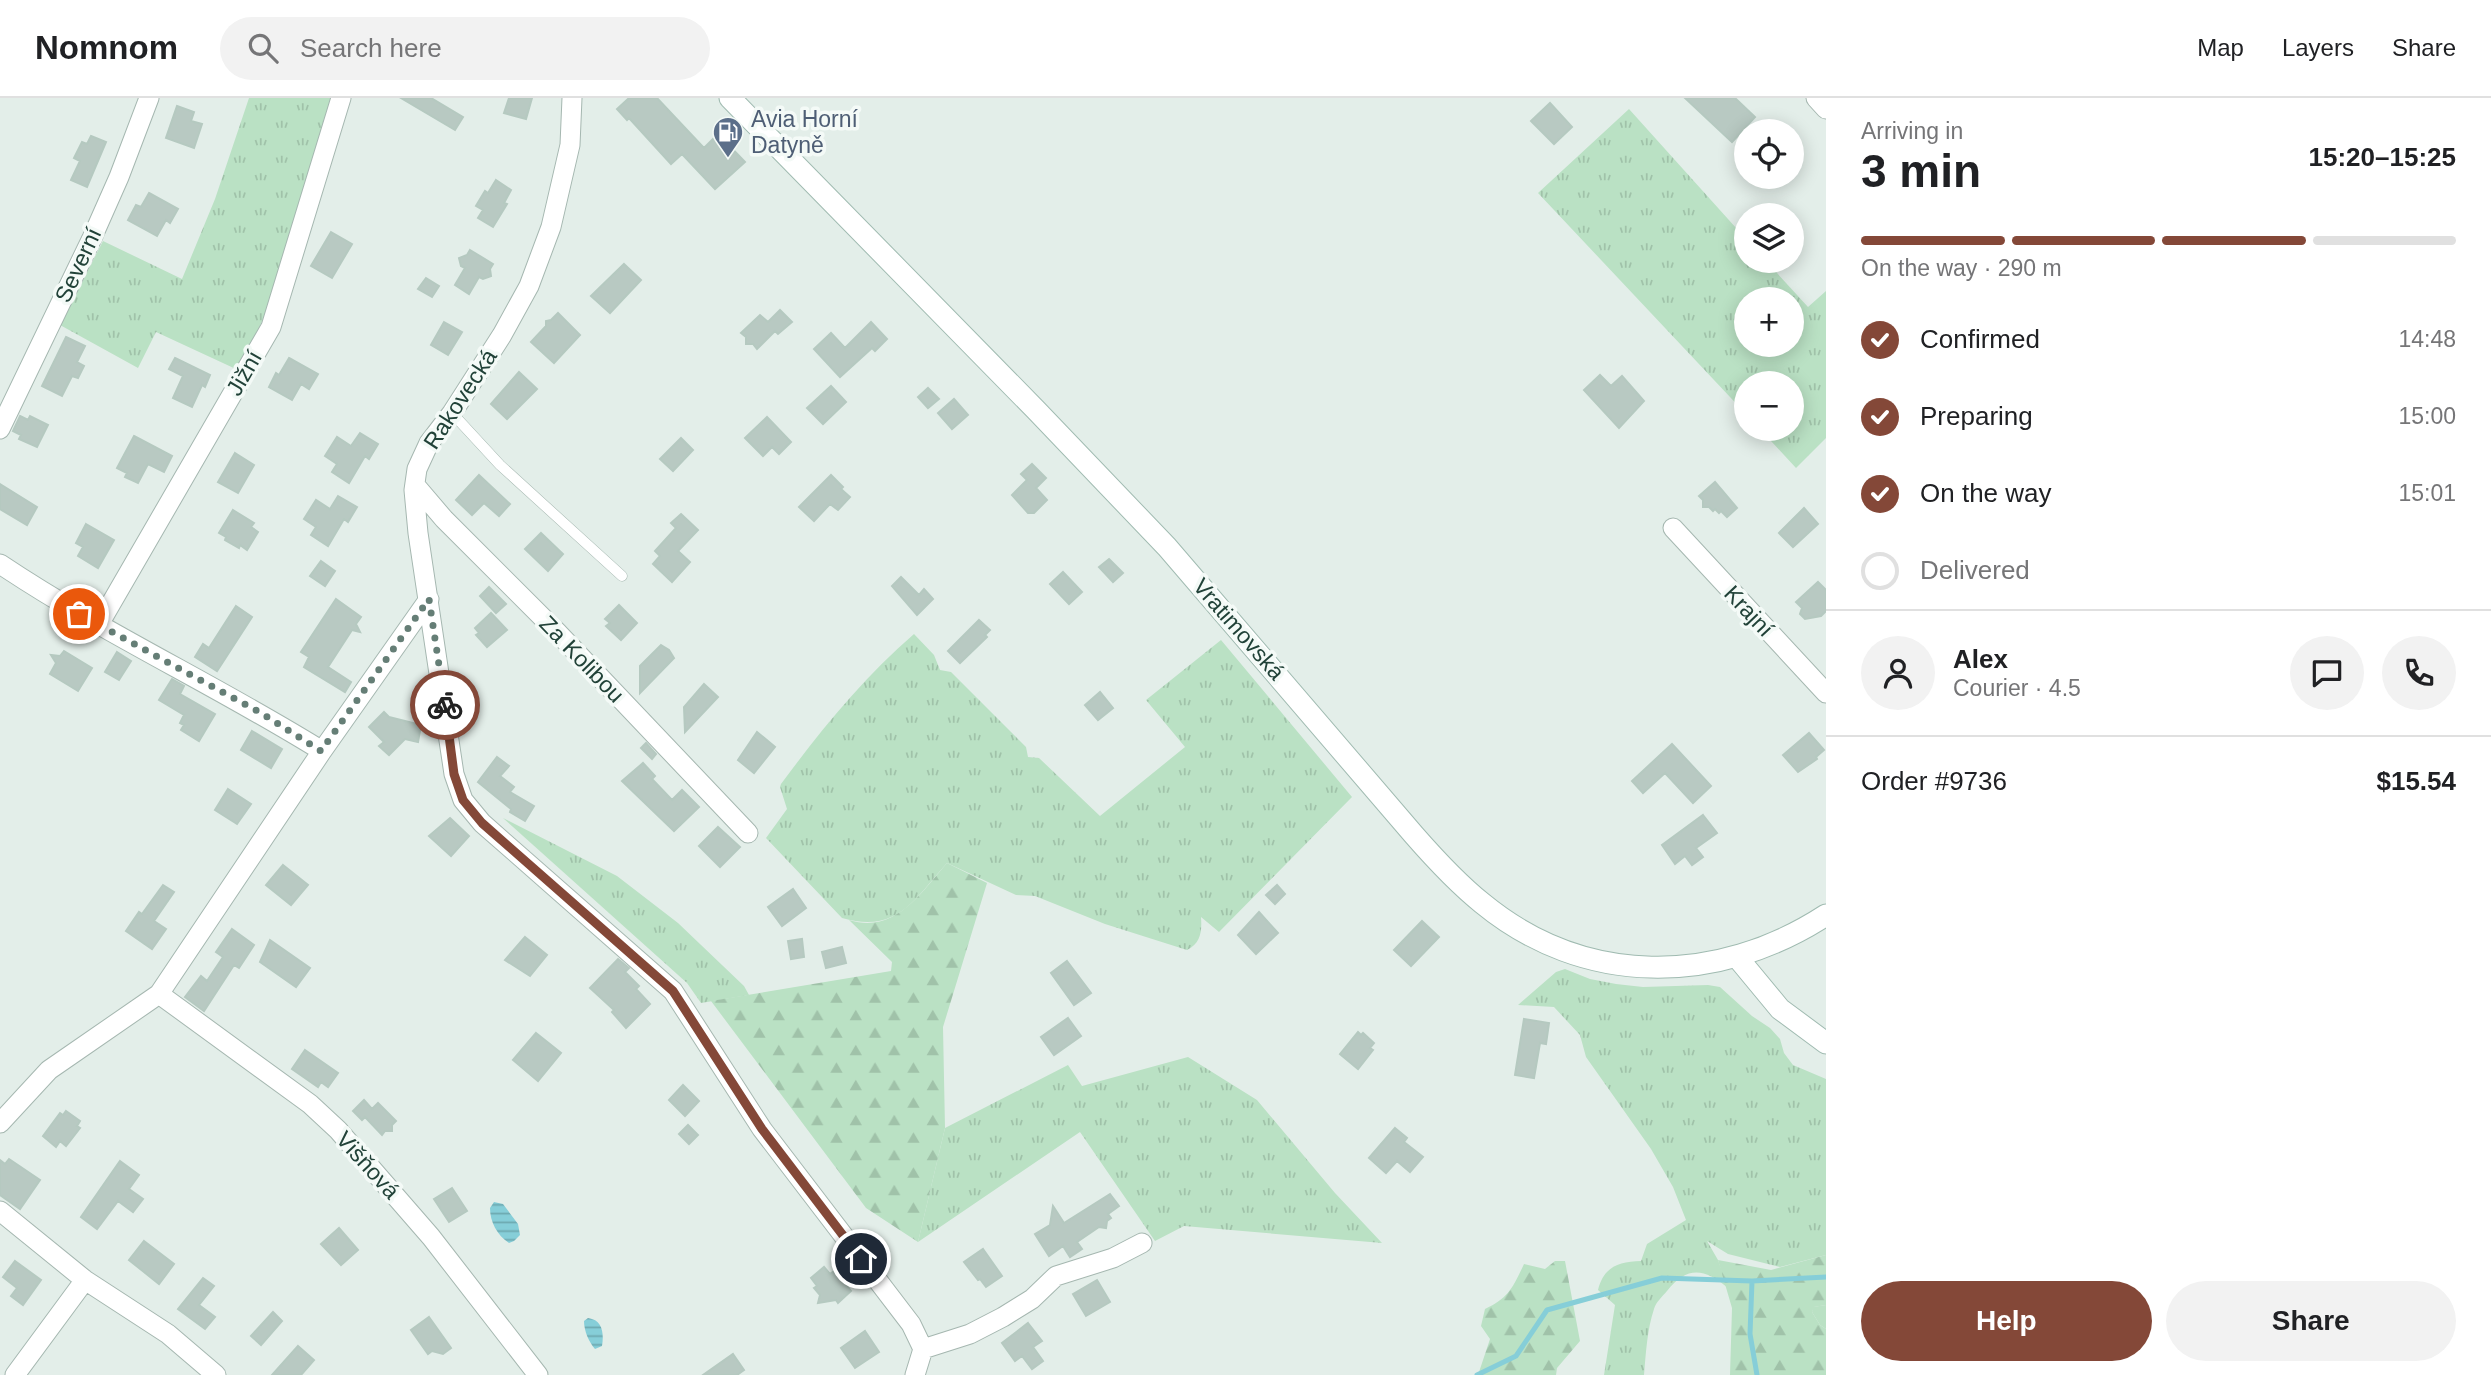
<!DOCTYPE html>
<html lang="en">
<head>
<meta charset="utf-8">
<style>
	:root { --surface:#fff; --page:#f2f2f2; --text:#202124; --muted:#757577; --line:#e0e0e0; --accent:#844838 }
	body { margin:0; font-family:Arial,sans-serif; background:var(--page); color:var(--text); height:100vh; display:flex; flex-direction:column; font-size:26px; white-space:nowrap }
	* { box-sizing:border-box; margin:0 }
	p { font-size:23px; color:var(--muted) }
	.icon { flex:none; width:38px; height:38px; fill:none; stroke:currentColor; stroke-width:2; stroke-linecap:round; stroke-linejoin:round }
	.map { position:relative; flex:1; overflow:hidden }
	.details { display:flex; flex-direction:column; background:var(--surface); width:665px }
	.details>* { flex:none }
	.controls { position:absolute; left:1734px; top:21px; display:grid; gap:14px }
	.controls a { display:grid; place-items:center; width:70px; height:70px; border-radius:50%; background:var(--surface); box-shadow:0 4px 18px #0003; font-size:35px }
	.pin { position:absolute; display:grid; place-items:center; width:60px; height:60px; color:#fff; margin:-30px; border:4px solid #fff; border-radius:50%; box-shadow:0 2px 7px #0007 }
	.courier { position:absolute; display:grid; place-items:center; width:70px; height:70px; margin:-35px; border:5px solid #844838; border-radius:50%; background:#fff; color:#222; box-shadow:0 2px 9px #0007 }
	.head em { font-style:normal; font-weight:700 }
	.head div { display:flex; flex-direction:column-reverse }
	.head { display:flex; align-items:center; justify-content:space-between; height:119px; padding:0 35px }
	h1 { font-size:46px; font-weight:700; line-height:52px }
	.bar { display:grid; grid-template-columns:repeat(4,1fr); gap:10px 7px; align-content:center; height:84px; padding:0 35px }
	.bar i { height:9px; border-radius:5px; background:var(--line) }
	.bar .on { background:var(--accent) }
	.bar p { grid-column:span 4 }
	.line { display:flex; align-items:center; gap:18px; padding:0 35px; border-top:2px solid var(--line) }
	.line div { flex:1 }
	.round { display:grid; place-items:center; flex:none; width:74px; height:74px; border-radius:37px; background:var(--page) }
	ol { padding:0 35px; list-style:none }
	li { display:flex; align-items:center; gap:21px; height:77px }
	li p { margin-inline-start:auto }
	li .icon { padding:7px; border-radius:50%; background:var(--accent); color:#fff; stroke-width:4 }
	li:last-child { color:var(--muted) }
	li i { width:38px; height:38px; border:4px solid var(--line); border-radius:50% }
	.cta { display:flex; gap:14px; margin-top:auto; padding:14px 35px }
	.cta a { flex:1; height:80px; border-radius:42px; background:var(--accent); color:#fff; font-size:28px; font-weight:700; line-height:80px; text-align:center }
	.cta a+a { background:var(--page); color:var(--text) }
	header { display:flex; align-items:center; gap:42px; box-sizing:border-box; height:98px; padding:0 35px; background:var(--surface); border-bottom:2px solid var(--line) }
	header strong { font-size:33px }
	nav { display:flex; gap:38px; margin-inline-start:auto; font-size:24px }
	.search { width:490px; height:63px; background:var(--page); display:flex; align-items:center; gap:18px; box-sizing:border-box; padding:0 24px; border-radius:38px; color:var(--muted); font-size:26px }
	main { display:flex; flex:1; min-height:0 }
	.map>svg:first-child { display:block }
</style>
</head>
<body>
<header>
<strong>Nomnom</strong>
<div class="search"><svg class="icon" aria-label="search" viewBox="0 0 24 24"><circle cx="10" cy="10" r="6"/><path d="M15 15l6 6"/></svg>Search here</div>
<nav><a>Map</a><a>Layers</a><a>Share</a></nav>
</header>
<main>
<div class="map">
<svg width="1826" height="1277" viewBox="0 0 1826 1277">
	<defs>
		<pattern id="grass-tufts" width="24" height="20" patternUnits="userSpaceOnUse" patternTransform="scale(1.75)"><rect width="24" height="20" fill="#bae1c4"/><path d="M3 7l-1-3M5 7V3M7 7l1-3M15 17l-1-3M17 17v-4M19 17l1-3" fill="none" stroke="#a0c2a9"/></pattern>
		<pattern id="forest-firs" width="22" height="20" patternUnits="userSpaceOnUse" patternTransform="scale(1.75)"><rect width="22" height="20" fill="#bae1c4"/><path d="M5 1l3.5 6h-7zM16 11l3.5 6h-7z" fill="#a0c2a9"/></pattern>
		<pattern id="water-rules" width="6" height="5" patternUnits="userSpaceOnUse" patternTransform="scale(1.75)"><rect width="6" height="5" fill="#86ced8"/><path d="M0 2.5h6" fill="none" stroke="#6da9b0"/></pattern>
	</defs>
	<rect width="100%" height="100%" fill="#e3eee9"/>
	<path fill="url(#grass-tufts)" fill-rule="evenodd" d="M249,0H331L273,201L238,272L156,234L138,270L60,227L103,143L182,181L215,101Z
		M1629,11L1746,141V163H1766L1808,209L1826,193V340L1796,370L1760,331H1792V285H1746V316L1538,95ZM1792,201V247H1746V201Z
		M914,536L934,557L940,572L951,574L1026,649L1028,659L1039,660L1100,718L1185,649L1146,602L1221,542L1352,699L1219,834L1201,819C1202,833 1201,845 1187,852L1105,826L1035,798L1016,797L947,765C914,802 897,836 842,820L766,740L787,711L780,689L781,686C821,632 863,580 914,536Z
		M503,720L617,778L678,825L744,888L749,897L701,905L687,885Z
		M1565,871L1590,881L1616,886L1643,889L1708,887L1720,889L1752,918L1770,930L1780,941L1784,955L1793,967L1826,981V1157L1780,1169L1728,1156L1707,1143L1718,1162L1728,1190C1704,1170 1687,1168 1667,1193C1662,1199 1656,1204 1654,1211C1647,1232 1646,1255 1644,1277H1604L1615,1207L1598,1192C1604,1168 1619,1164 1641,1163L1647,1146L1686,1122L1673,1089L1651,1051L1586,959L1580,937L1554,909L1518,907L1556,874Z
		M1188,959L1257,1002L1335,1095L1382,1145L1184,1128L1155,1143L1080,1034L918,1144L945,1030L1068,967L1082,988Z
		M1826,1207V1231L1820,1227L1812,1214L1813,1209Z"/>
	<path fill="url(#forest-firs)" d="M947,765L987,785L943,929L945,1030L918,1144L866,1110L711,903L891,873L892,864L849,822C895,836 920,796 947,765Z
		M1826,1157V1207L1814,1209L1812,1214L1820,1227L1826,1231V1277H1730L1732,1210L1718,1162L1771,1172Z
		M1555,1163H1565L1580,1243L1557,1270L1556,1277H1478L1490,1241L1481,1228L1485,1211C1509,1200 1513,1189 1524,1166L1545,1171Z"/>
	<path fill="url(#water-rules)" d="M494,1104L503,1106L518,1126L520,1137L514,1143L509,1145C497,1137 490,1124 490,1110Z
		M588,1220C603,1222 604,1236 602,1248L595,1251C589,1244 584,1233 584,1223Z"/>
	<g fill="none" stroke-linecap="round" stroke-linejoin="round">
		<path stroke="#86ced8" stroke-width="5" d="M1752,1183L1750,1236L1757,1277
			M1477,1277L1516,1258L1547,1212L1662,1180L1752,1183L1826,1179"/>
	</g>
	<path fill="#b8c9c2" stroke="#b5c9c0" stroke-width="2" d="M401,0H431L463,19L455,32Z
		M509,0H532L526,21L504,15Z
		M629,0H657L704,50L718,36L745,64L715,91L682,56L671,66L629,20L627,22L617,11Z
		M1685,0H1735L1755,19L1732,44Z
		M1550,5L1572,29L1554,46L1531,23Z
		M177,8L194,14L191,23L202,26L194,50L166,40Z
		M91,38L106,44L87,89L71,82L80,63L74,60L82,44L87,46Z
		M496,82L511,92L504,105L507,106L493,129L478,120L483,112L476,108L485,93L488,95Z
		M149,95L178,111L170,125L166,122L157,138L128,122L136,107L141,109Z
		M331,134L352,146L332,180L311,168Z
		M470,152L493,166L490,171L491,178L483,181L479,179L469,196L455,187L465,170L461,168L459,160L467,157Z
		M624,166L641,182L610,215L591,198Z
		M426,180L439,188L432,199L418,191Z
		M780,212L792,224L778,236L775,233L757,251L753,246H746V239L741,235L760,217L768,224Z
		M558,215L580,237L554,265L531,244L546,228V223L551,222Z
		M444,224L462,234L448,257L431,247Z
		M871,224L887,241L875,253L872,250L840,279L814,251L831,235L845,250Z
		M66,239L85,248L77,264L84,268L78,280L72,278L62,298L42,288Z
		M175,260L210,277L205,289L202,287L192,309L173,300L183,278L169,271Z
		M289,260L318,276L309,291L301,286L292,302L269,289L276,275L279,277Z
		M519,274L537,291L507,321L491,306Z
		M1600,277L1611,288L1622,278L1644,303L1619,330L1584,292Z
		M831,288L846,304L823,326L807,310Z
		M928,290L939,301L928,310L918,299Z
		M954,301L968,317L952,331L938,315Z
		M20,318L28,322L30,318L48,327L37,349L19,341L21,337L13,333Z
		M767,319L791,344L779,356L772,349L763,358L745,340Z
		M360,335L378,346L369,361L365,358L349,385L332,374L337,366L325,358L337,339L351,348Z
		M134,338L172,358L164,374L148,366L138,385L125,379L127,375L117,370Z
		M681,340L693,352L673,373L660,361Z
		M235,355L254,367L238,395L218,384Z
		M1032,366L1046,380L1036,390L1047,402L1034,415H1028L1012,397L1027,382L1021,376Z
		M479,377L510,406L499,418L484,405L472,417L456,402Z
		M831,377L843,389L841,391L850,399L838,412L830,406L814,423L799,409Z
		M1715,384L1737,410L1727,419L1721,413L1719,415L1715,411L1713,413L1709,409H1703V402L1699,398Z
		M0,386L37,409L27,427L0,411Z
		M338,398L357,409L348,424L344,421L328,448L311,437L316,429L304,421L316,402L330,411Z
		M1804,410L1818,426L1793,449L1779,435Z
		M233,412L254,425L251,429L258,434L247,452L240,447L239,450L225,442L226,439L219,435Z
		M681,416L698,432L678,453L690,464L672,484L653,466L660,458L655,453L676,430L671,425Z
		M86,426L114,442L98,470L78,458L83,449L76,445Z
		M541,435L563,456L548,473L525,451Z
		M1109,461L1123,475L1113,484L1099,469Z
		M321,463L335,473L325,488L310,478Z
		M1063,474L1082,494L1069,506L1050,486Z
		M901,479L919,497L924,491L933,501L917,517L892,488Z
		M1818,484L1826,492V513L1821,518L1805,521L1800,516L1802,510L1796,504Z
		M489,489L506,506L496,515L480,498Z
		M336,501L361,519L356,526L360,534L352,532L328,569L351,584L345,594L304,569L309,559L301,554Z
		M619,507L637,525L621,542L606,528L610,525L605,521Z
		M236,508L252,519L217,573L195,559L203,546L209,550Z
		M491,515L507,532L487,549L476,537L479,535L475,530Z
		M979,522L990,532L985,537L987,539L960,565L948,553Z
		M661,547L669,552L674,560L640,595V568Z
		M64,553L92,570L78,593L50,576L56,565L51,557L60,558Z
		M117,554L131,563L119,582L105,574Z
		M172,581L184,588L180,596L215,616L199,643L181,632L184,627L180,625L184,617L159,602Z
		M704,586L718,599L685,634L684,609Z
		M1100,594L1113,610L1098,622L1085,607Z
		M384,614L389,619L421,627L418,644L405,641L389,657L379,648L384,644L369,629Z
		M252,633L282,651L271,670L241,652Z
		M757,634L775,649L754,675L738,662Z
		M1809,635L1824,652L1816,659L1817,661L1798,674L1783,657Z
		M646,645L656,656L652,661L641,650Z
		M1672,646L1711,688L1693,705L1665,675L1643,695L1632,683Z
		M497,659L509,668L500,678L514,689L510,694L534,708L525,723L510,714L511,711L478,684Z
		M643,665L655,678L652,681L672,702L682,692L699,709L674,733L622,683Z
		M228,691L251,706L237,726L215,712Z
		M1703,717L1717,735L1696,750L1703,759L1692,767L1685,758L1675,766L1662,747Z
		M450,720L469,738L451,758L429,738Z
		M718,729L740,749L720,769L699,748Z
		M283,767L308,787L291,807L266,787Z
		M163,787L174,794L154,823L166,831L152,851L126,833L139,814L142,816Z
		M1277,787L1285,796L1275,806L1266,797Z
		M793,791L806,810L782,828L768,809Z
		M1259,814L1278,835L1256,856L1238,837Z
		M1422,823L1439,839L1411,868L1394,852Z
		M232,831L254,847L239,870L234,867L204,913L185,899L201,878L207,883L223,859L216,854Z
		M525,839L547,857L530,878L505,862Z
		M802,841L804,859L791,861L788,843Z
		M270,842L310,870L296,889L260,864Z
		M842,849L846,865L826,870L822,854Z
		M618,861L629,870L625,874L639,888L636,891L650,906L626,930L612,914L614,912L590,890Z
		M1067,863L1091,895L1074,907L1051,875Z
		M1068,920L1081,938L1054,957L1041,939Z
		M1524,921L1549,925L1546,946L1540,945L1534,980L1515,977Z
		M1358,934L1361,937L1363,935L1374,945L1370,950L1373,952L1358,971L1340,956Z
		M536,935L561,955L538,983L513,962Z
		M305,952L338,975L328,989L321,984L318,989L292,971Z
		M683,987L699,1003L685,1018L669,1002Z
		M364,1002L372,1011L378,1005L396,1023L392,1027V1033H385L382,1037L365,1019L362,1022L353,1013Z
		M66,1013L80,1023L77,1028L80,1030L66,1048L60,1043L56,1049L43,1038L60,1015L63,1017Z
		M688,1027L698,1037L689,1046L679,1036Z
		M1395,1030L1407,1040L1404,1044L1423,1059L1410,1074L1397,1063L1386,1075L1369,1060Z
		M9,1061L40,1082L20,1111L0,1097V1062L5,1066Z
		M120,1063L139,1077L129,1091L143,1101L133,1114L118,1103L97,1131L81,1119Z
		M452,1090L467,1113L449,1124L434,1101Z
		M1110,1096L1119,1108L1108,1116L1111,1120L1107,1123L1106,1130L1099,1129L1077,1144L1082,1151L1070,1159L1063,1148L1049,1158L1035,1136L1050,1127L1053,1108L1064,1125Z
		M339,1130L358,1152L341,1167L321,1146Z
		M144,1143L174,1166L159,1186L129,1162Z
		M983,1151L1002,1178L986,1189L980,1181L978,1182L964,1164Z
		M15,1163L41,1182L23,1207L11,1198L17,1190L3,1179Z
		M824,1169L830,1176L834,1173L851,1193L838,1205L836,1202L818,1205L820,1197L814,1190L817,1188L811,1180Z
		M203,1180L214,1188L199,1207L215,1219L205,1231L178,1211Z
		M1097,1182L1110,1204L1086,1218L1073,1196Z
		M273,1214L282,1223L261,1247L251,1238Z
		M429,1219L451,1250L443,1256L432,1253L428,1256L411,1232Z
		M1028,1225L1042,1243L1033,1249L1043,1263L1032,1271L1022,1258L1015,1263L1002,1245Z
		M865,1233L879,1254L855,1270L841,1250Z
		M298,1248L314,1262L301,1277H272Z
		M733,1256L744,1272L737,1277H703Z"/>
	<g fill="none" stroke-linecap="round" stroke-linejoin="round">
		<g stroke="#a5b7b0" stroke-width="11">
			<path id="lane" d="M452,315L500,367L622,478"/>
		</g>
		<g stroke="#a5b7b0" stroke-width="21">
			<path id="street" d="M572,0L570,47L551,129L529,188L502,237L452,315L429,345L417,371L414,392L418,435L454,676L463,702L482,725L673,893L762,1031L911,1226L923,1251L915,1277
				M1816,0L1826,11
				M0,331L92,140L119,79L149,0
				M415,387L444,421L558,535L748,735
				M1673,430L1826,595
				M0,466C103,535 216,587 322,653
				M98,528L271,229L341,0
				M159,896L310,1006L338,1032L431,1139L538,1277
				M0,1025L49,972L159,896L322,653L429,501
				M0,1113L85,1182L168,1236L216,1277
				M923,1251L970,1236L1003,1219L1032,1201L1056,1178L1113,1160L1142,1145
				M15,1277L85,1182"/>
		</g>
		<g stroke="#a0bbb1" stroke-width="23">
			<path id="secondary" d="M730,0L1036,312L1167,449L1414,737C1435,761 1457,785 1482,805C1584,889 1717,888 1826,817
				M1737,859L1780,911L1826,945"/>
		</g>
		<use href="#lane" stroke="#fff" stroke-width="10"/>
		<use href="#street" stroke="#fff" stroke-width="19"/>
		<use href="#secondary" stroke="#fff" stroke-width="21"/>
	</g>
	<g fill="none" stroke-linecap="round" stroke-linejoin="round">
		<path stroke="#657e76" stroke-width="7" stroke-dasharray="0 12.6" d="M79,516L261,615L321,653L429,501L445,607"/>
		<path stroke="#844838" stroke-width="9" d="M445,607L454,676L463,702L482,725L673,893L762,1031L861,1161"/>
	</g>
	<defs>
		<g id="fuel-pin" transform="scale(1.575)"><path d="M0 17L-7.5 6A9.5 9.5 0 1 1 7.5 6Z" fill="#5c6f8a" stroke="#f4faf7"/><path d="M-5.5-6h7V0h2V4h1.3V-2.5L3-4.5l.8-.8L6-3V5H2.5V1h-1V6h-7ZM-4.2-4.7v3.2H.2V-4.7Z" fill="#fff"/></g>
	</defs>
	<g fill-rule="evenodd">
		<use href="#fuel-pin" x="728" y="34"/>
	</g>
	<g text-anchor="middle" stroke-width="7" stroke-linejoin="round" paint-order="stroke">
		<g font-size="23" fill="#4e5e75" stroke="#f4faf7" text-anchor="start">
			<text x="751" y="29">Avia Horní<tspan x="751" dy="26">Datyně</tspan></text>
		</g>
		<g font-size="23" fill="#214238" stroke="#f4faf7">
			<text transform="translate(78 167) rotate(-65)" y="8">Severní</text>
			<text transform="translate(244 275) rotate(-60)" y="8">Jižní</text>
			<text transform="translate(460 301) rotate(-57)" y="8">Rakovecká</text>
			<text transform="translate(1749 513) rotate(47)" y="8">Krajní</text>
			<text transform="translate(1239 531) rotate(49)" y="8">Vratimovská</text>
			<text transform="translate(582 561) rotate(46)" y="8">Za Kolibou</text>
			<text transform="translate(368 1067) rotate(48)" y="8">Višňová</text>
		</g>
	</g>
</svg>
<div class="controls">
<a><svg class="icon" aria-label="locate" viewBox="0 0 24 24"><circle cx="12" cy="12" r="6"/><path d="M12 2v4M12 18v4M2 12h4M18 12h4"/></svg></a>
<a><svg class="icon" aria-label="layers" viewBox="0 0 24 24"><path d="M12 4l9 5-9 5-9-5zM3 14l9 5 9-5"/></svg></a>
<a>+</a>
<a>−</a>
</div>
<div class="pin" style="left:79px;top:516px;background:#ea580c"><svg class="icon" aria-label="bag" viewBox="0 0 24 24"><path d="M5 8h14l-1 12H6zM9 8a3 3 0 0 1 6 0"/></svg></div>
<div class="pin" style="left:861px;top:1161px;background:#1f2937"><svg class="icon" aria-label="home" viewBox="0 0 24 24"><path d="M3 11l9-7 9 7M6 9v11h12V9"/></svg></div>
<div class="courier" style="left:445px;top:607px"><svg class="icon" aria-label="bike" viewBox="0 0 24 24"><circle cx="6" cy="16" r="4"/><circle cx="18" cy="16" r="4"/><path d="M6 16l4-8h5l3 8M10 8l3 8H6M13 5h3"/></svg></div>
</div>
<section class="details">
<div class="head"><div><h1>3 min</h1><p>Arriving in</p></div><em>15:20–15:25</em></div>
<div class="bar"><i class="on"></i><i class="on"></i><i class="on"></i><i></i><p>On the way · 290 m</p></div>
<ol>
<li><svg class="icon" aria-label="check" viewBox="0 0 24 24"><path d="M5 12l5 5 9-10"/></svg>Confirmed<p>14:48</p></li>
<li><svg class="icon" aria-label="check" viewBox="0 0 24 24"><path d="M5 12l5 5 9-10"/></svg>Preparing<p>15:00</p></li>
<li><svg class="icon" aria-label="check" viewBox="0 0 24 24"><path d="M5 12l5 5 9-10"/></svg>On the way<p>15:01</p></li>
<li><i></i>Delivered</li>
</ol>
<div class="line" style="height:126px"><a class="round"><svg class="icon" aria-label="person" viewBox="0 0 24 24"><circle cx="12" cy="8" r="4"/><path d="M4 21q1-7 8-7t8 7"/></svg></a><div><b>Alex</b><p>Courier · 4.5</p></div><a class="round"><svg class="icon" aria-label="chat" viewBox="0 0 24 24"><path d="M4 5h16v11H9l-5 4z"/></svg></a><a class="round"><svg class="icon" aria-label="phone" viewBox="0 0 24 24"><path d="M5 4h4l2 5-3 2q2 4 5 5l2-3 5 2v4C11 20 4 13 5 4z"/></svg></a></div>
<div class="line" style="height:91px"><div>Order #9736</div><b>$15.54</b></div>
<div class="cta"><a>Help</a><a>Share</a></div>
</section>
</main>
</body>
</html>
